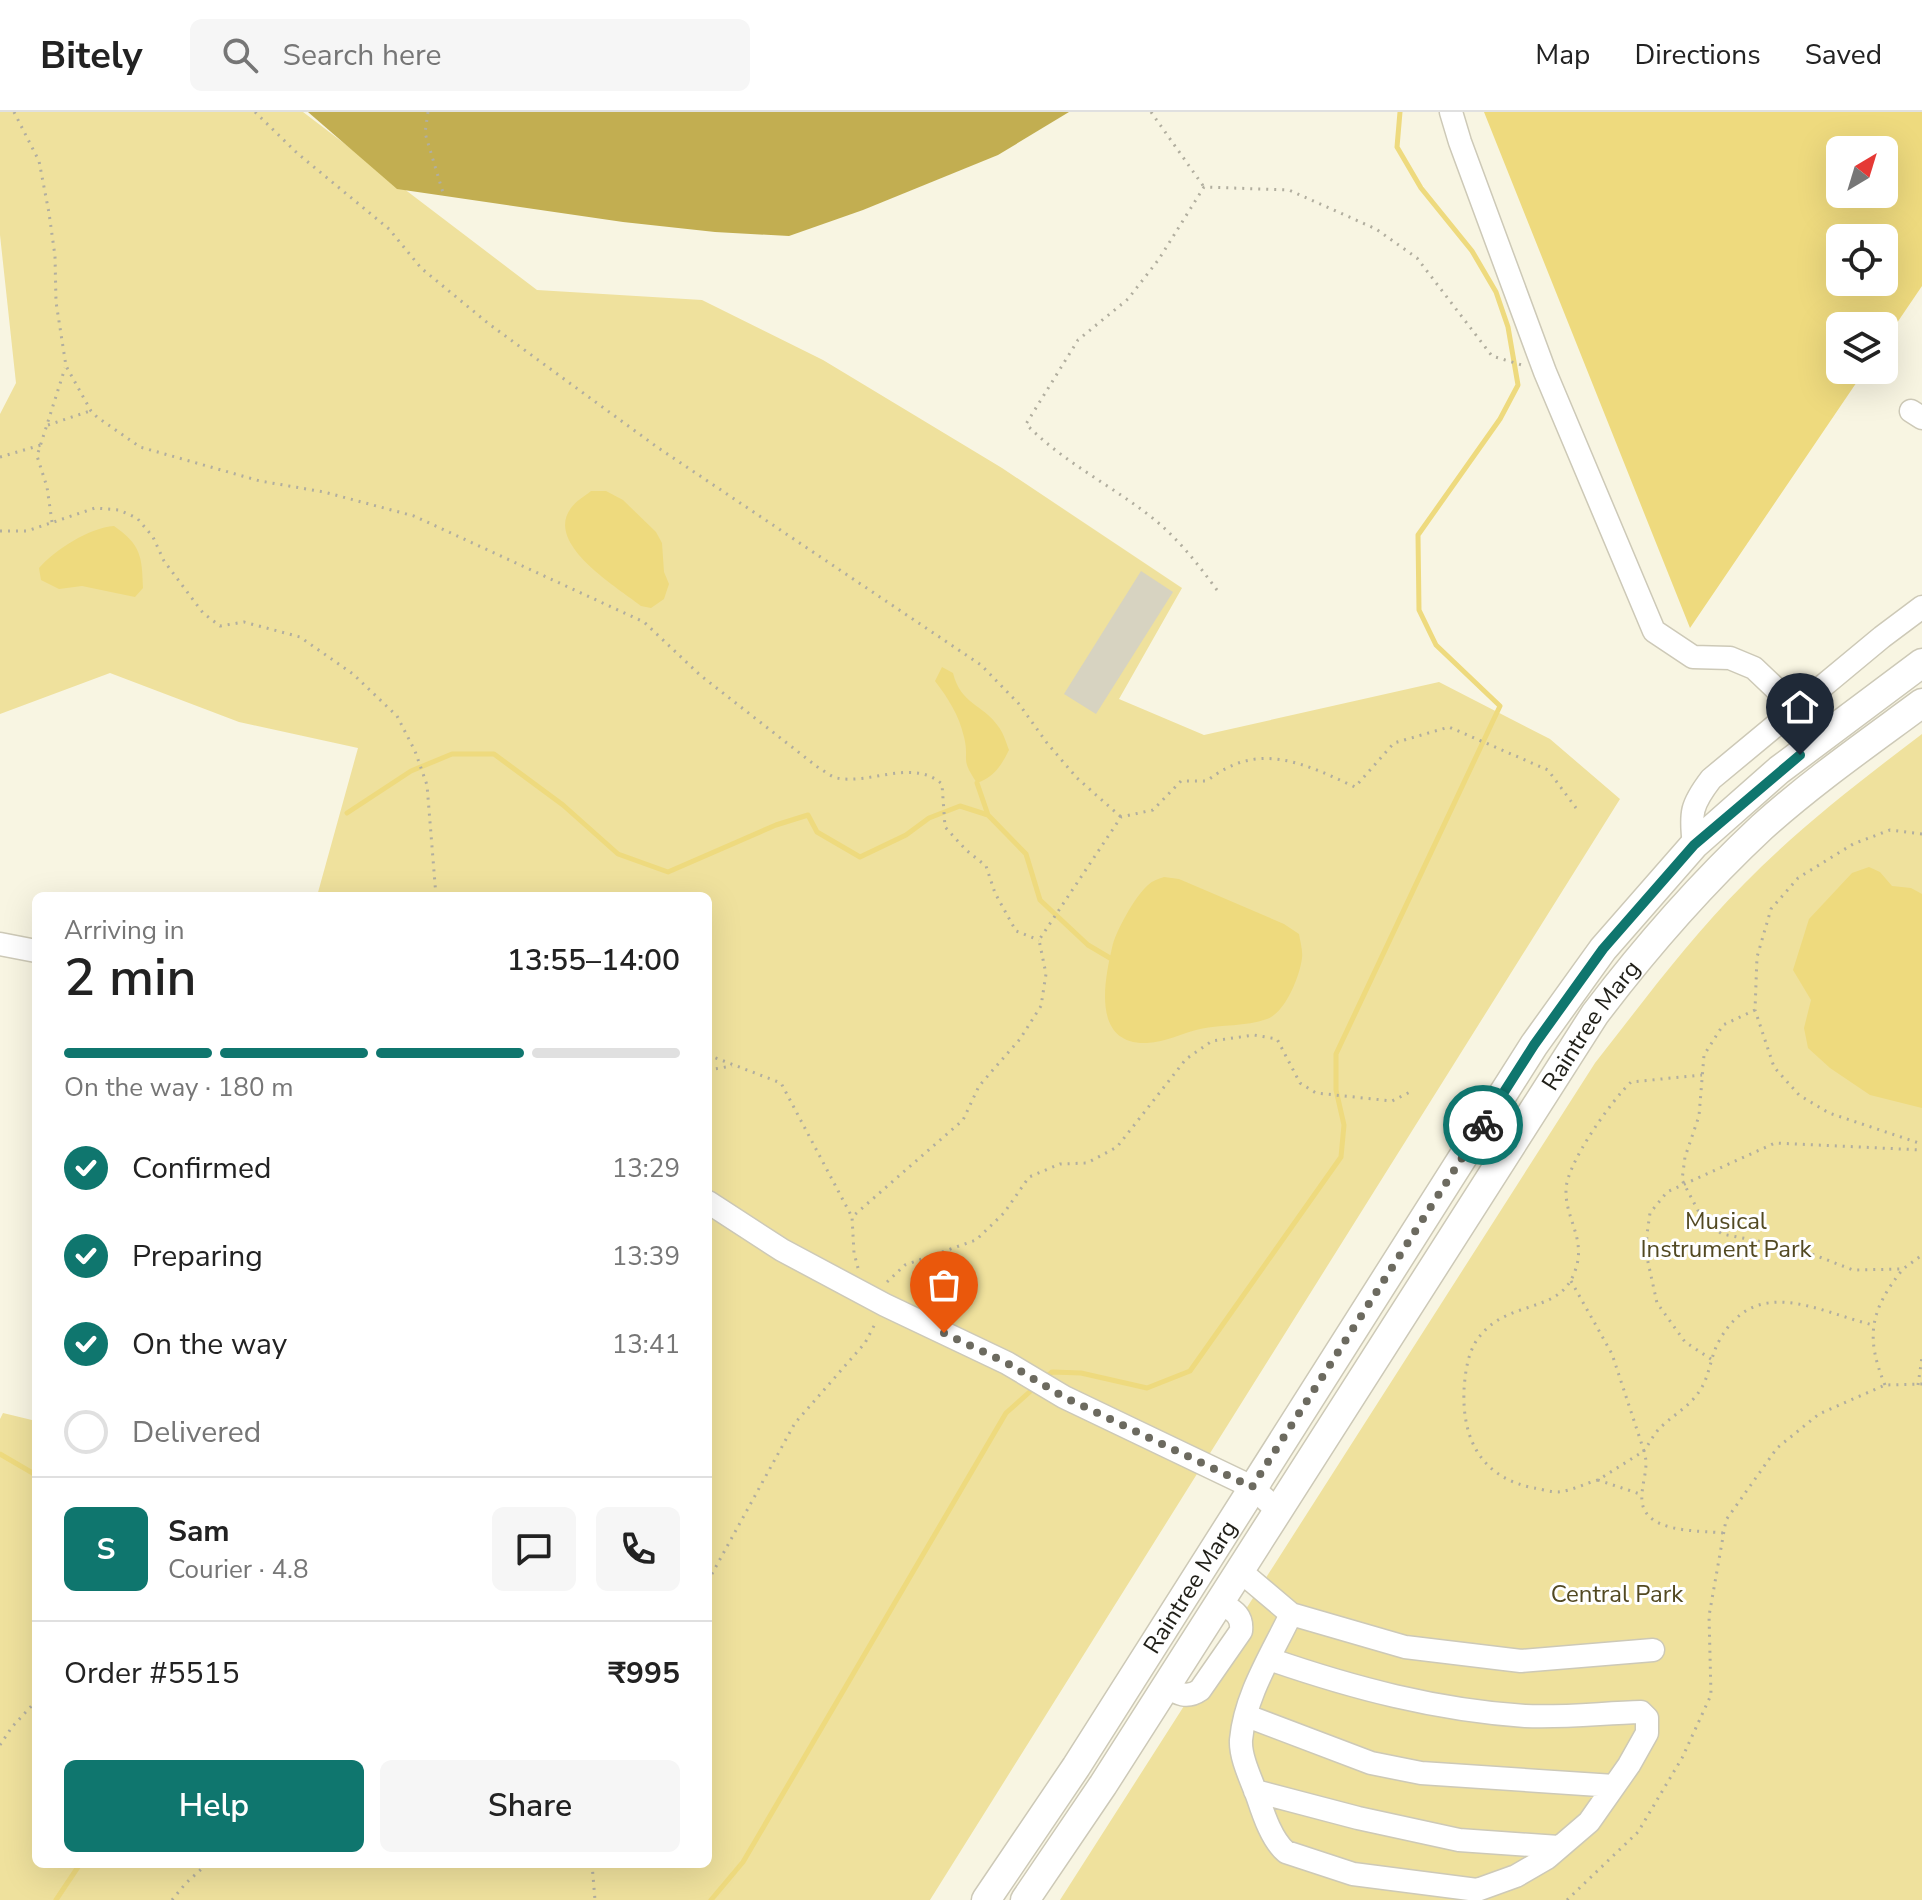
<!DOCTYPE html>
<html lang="en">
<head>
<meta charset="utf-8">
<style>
	:root { --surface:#fff; --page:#f6f6f6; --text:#222; --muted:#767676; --line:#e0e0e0; --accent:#0f766e }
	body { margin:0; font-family:"Nunito Sans",sans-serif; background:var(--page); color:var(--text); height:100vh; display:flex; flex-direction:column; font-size:30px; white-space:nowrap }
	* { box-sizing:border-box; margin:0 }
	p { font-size:26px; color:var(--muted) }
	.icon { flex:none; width:44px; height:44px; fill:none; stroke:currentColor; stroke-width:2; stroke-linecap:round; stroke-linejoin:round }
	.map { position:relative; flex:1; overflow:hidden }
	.details { position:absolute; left:32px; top:780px; width:680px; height:976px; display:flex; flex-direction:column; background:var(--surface); border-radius:12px; box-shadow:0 8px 32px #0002 }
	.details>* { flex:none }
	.needle { width:52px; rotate:38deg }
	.controls { position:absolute; left:1826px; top:24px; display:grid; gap:16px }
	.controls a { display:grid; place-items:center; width:72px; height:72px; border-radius:12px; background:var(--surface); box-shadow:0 8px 32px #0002; font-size:40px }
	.pin { position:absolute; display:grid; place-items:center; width:68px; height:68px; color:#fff; margin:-82px -34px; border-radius:50% 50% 50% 0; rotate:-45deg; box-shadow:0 0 8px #0007 }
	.pin .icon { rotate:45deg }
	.courier { position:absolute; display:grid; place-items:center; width:80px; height:80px; margin:-40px; border:6px solid #0f766e; border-radius:50%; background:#fff; color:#222; box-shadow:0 2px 10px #0007 }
	.headline em { font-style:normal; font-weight:600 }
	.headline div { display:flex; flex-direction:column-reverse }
	.headline { display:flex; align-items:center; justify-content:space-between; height:136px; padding:0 32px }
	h1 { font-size:52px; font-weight:600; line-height:60px }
	.bar { display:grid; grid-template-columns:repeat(4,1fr); gap:12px 8px; align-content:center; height:96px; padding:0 32px }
	.bar i { height:10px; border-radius:6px; background:var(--line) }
	.bar .on { background:var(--accent) }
	.bar p { grid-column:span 4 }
	.line { display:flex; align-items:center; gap:20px; padding:0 32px; border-top:2px solid var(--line) }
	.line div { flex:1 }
	.round { display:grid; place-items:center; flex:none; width:84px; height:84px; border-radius:12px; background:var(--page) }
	ol { padding:0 32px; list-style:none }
	li { display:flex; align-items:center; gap:24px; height:88px }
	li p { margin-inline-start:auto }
	li .icon { padding:8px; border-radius:50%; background:var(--accent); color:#fff; stroke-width:4 }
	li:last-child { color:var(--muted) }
	li i { width:44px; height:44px; border:4px solid var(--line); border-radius:50% }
	.action { display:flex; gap:16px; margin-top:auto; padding:16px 32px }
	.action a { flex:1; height:92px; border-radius:12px; background:var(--accent); color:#fff; font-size:32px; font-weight:600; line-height:92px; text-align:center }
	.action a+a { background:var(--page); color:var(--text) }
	header { display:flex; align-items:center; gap:48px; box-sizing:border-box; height:112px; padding:0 40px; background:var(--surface); border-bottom:2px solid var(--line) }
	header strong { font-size:38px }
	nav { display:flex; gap:44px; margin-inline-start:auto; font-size:28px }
	.search { width:560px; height:72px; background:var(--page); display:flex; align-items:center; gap:20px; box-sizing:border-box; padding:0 28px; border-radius:12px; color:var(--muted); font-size:30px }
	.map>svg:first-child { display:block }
</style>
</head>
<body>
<header>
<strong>Bitely</strong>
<div class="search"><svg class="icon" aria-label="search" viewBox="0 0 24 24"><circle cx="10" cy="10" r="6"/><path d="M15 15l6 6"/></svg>Search here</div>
<nav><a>Map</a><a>Directions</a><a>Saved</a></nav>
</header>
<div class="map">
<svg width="1922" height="1788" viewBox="0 0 1922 1788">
	<rect width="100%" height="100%" fill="#f8f5e2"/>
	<path fill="#efe19d" d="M0,0H303L537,178L702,188L823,248L1002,356L1182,476L1119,587L1204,623L1439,570L1550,627L1620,687L930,1788H0V1307L3,1301L36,1309V1752H708V784H317L358,636L239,610L110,561L0,602V302L16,271L0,123Z
		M1922,622V1788H1060L1595,951C1643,890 1689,827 1744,772C1799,716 1860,669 1922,622Z"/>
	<path fill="#c2ae51" d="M308,0H1069L998,43L863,98L789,124L715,120L623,110L397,77Z"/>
	<path fill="#eeda7e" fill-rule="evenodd" d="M1484,0H1922V174L1884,230V214H1840V258H1865L1690,516ZM1884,38V82H1840V38ZM1884,126V170H1840V126Z
		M591,379H606L623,388L656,420L662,431L664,460L669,472L664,487L651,496L641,494C617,475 544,432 571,396C576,389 585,384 591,379Z
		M114,414C141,433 142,444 143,476L135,485L82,474L59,477L41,468L39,456C56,437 89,416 114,414Z
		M942,555L953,561C961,593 983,592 998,614C1003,620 1006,630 1009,638C1001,654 994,665 977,671C959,645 970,649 964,625C959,603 948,586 935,569Z
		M1869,755L1880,760L1892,774L1911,776L1922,782V996L1870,983L1830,956L1808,936L1804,916L1811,888L1793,858L1809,807L1852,761Z
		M1164,765L1179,767L1284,812L1299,822C1300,829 1303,838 1302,846C1300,864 1285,901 1267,907C1245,915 1222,912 1200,917C1182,921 1166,930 1147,931C1092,933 1104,870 1112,836C1115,820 1136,783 1148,773C1152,769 1158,767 1164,765Z"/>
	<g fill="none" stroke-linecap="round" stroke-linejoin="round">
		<path stroke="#eeda7e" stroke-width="5" d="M347,701L411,659L452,642H494L563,693L618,742L668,760L776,713L808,703L817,720L860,745L906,723L929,706L960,694L988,703L977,671
			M988,703L1026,742L1040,788L1088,833L1110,846
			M1044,1267L1052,1260L1081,1261L1147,1276L1190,1259L1341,1045L1344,1013L1336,978V942L1500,594L1436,533L1419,498L1418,423L1500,307L1518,273L1508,215L1496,180L1472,139L1421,76L1397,35L1400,0
			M0,1342L36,1363
			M56,1788L80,1752
			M711,1788L743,1750L1006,1301L1034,1276"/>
	</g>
	<path fill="#d7d3c1" d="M1141,459L1173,480L1096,602L1064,582Z"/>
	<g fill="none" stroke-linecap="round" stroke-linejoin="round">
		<g stroke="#cdc9b7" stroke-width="25">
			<path id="minor" d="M1451,0L1460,30L1545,260L1654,519L1693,545L1730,546L1754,556L1796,596
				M1911,299L1922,306
				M1694,733C1690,701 1691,693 1711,667L1882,525L1922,495
				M0,832L36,839
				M708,1090L782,1138L885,1193L1007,1251L1064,1285L1252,1375L1277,1398
				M1239,1458L1291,1502C1272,1542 1245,1583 1241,1628C1240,1646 1252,1669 1258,1686C1264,1704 1272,1728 1286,1740L1353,1762L1477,1778L1516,1764L1547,1746L1589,1710L1629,1653L1647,1621V1606L1641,1600C1603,1601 1563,1606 1525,1604C1436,1598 1353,1576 1269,1547
				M1291,1502L1405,1535L1521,1549L1653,1538
				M1165,1574C1178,1582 1187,1587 1200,1578L1241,1519C1243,1502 1232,1498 1219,1490
				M1247,1604L1371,1651L1421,1661L1614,1674
				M1255,1679L1358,1706L1459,1728L1559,1735"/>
		</g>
		<g stroke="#cdc9b7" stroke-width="31">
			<g id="major">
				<path id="s1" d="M986,1788L1076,1655L1534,933L1603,837L1694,733L1779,658L1922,551"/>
				<path id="s2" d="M1025,1788L1103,1673L1595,902C1645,836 1701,772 1762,715C1812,670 1868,631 1922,591"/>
			</g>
		</g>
		<path stroke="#b1ae9f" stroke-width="3" stroke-dasharray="2 6" stroke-linecap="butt" d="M14,0L39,49L49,101L55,144L56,190L66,254L91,299L97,305L140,335L260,369L324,380L414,404L644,510L700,563L820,657C825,659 831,665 837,666C870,673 913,646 942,672L945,715L966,738L986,754L995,781L1016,819L1039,828
			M255,0L297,41L389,117L421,156L489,212L657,335L981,553L1019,592L1047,631L1077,666L1121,705
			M428,0L425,21L444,84
			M1151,0L1204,75
			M48,313L90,299
			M0,345L41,333
			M52,410L47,375L37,344L65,256
			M0,419H27L95,396L119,398L137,406L153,425L164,449L203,501L220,514L244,510L300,525L353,562L397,604L415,639L427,673L436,784
			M1217,478C1197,451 1177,425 1150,404C1109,372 1063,350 1026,312L1078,228L1128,187L1159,147L1204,75L1289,78L1376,117L1417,146L1492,244L1522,253
			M1922,722L1890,718L1853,732L1798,766L1771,797L1757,845L1755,898L1774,955L1799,983L1829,1001L1922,1032
			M1755,898L1723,913L1704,943L1699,1004L1685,1045L1682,1068L1703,1108L1722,1122L1799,1137L1853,1158L1903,1157L1922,1143
			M708,943L781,971L852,1105
			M708,958L732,954
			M858,1156L854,1141L852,1105L963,1008L979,974L1020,927L1041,894L1046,862L1039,828L1121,705L1153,698L1181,669H1207C1258,628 1303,651 1355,675L1394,631L1449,615L1548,658L1576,696
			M1571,1169L1612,1242L1644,1339L1598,1368L1640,1382
			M887,1170L905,1153L976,1128L1004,1101L1029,1065L1060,1052L1087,1051L1117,1035L1186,947L1212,929L1254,923L1277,927L1300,971L1316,981L1392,989L1410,980
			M1711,1247L1685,1230L1657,1191L1646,1141L1647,1122L1650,1101L1667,1080L1775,1031L1922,1038
			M1885,1273C1865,1225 1870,1198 1903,1157
			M1918,1273L1922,1245
			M1598,1368C1586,1371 1571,1379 1558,1380C1550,1380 1541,1377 1534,1376C1482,1366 1462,1328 1464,1278C1465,1263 1467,1245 1475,1231C1502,1187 1554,1203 1572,1166C1590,1130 1565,1109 1566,1078C1566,1052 1612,988 1631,970L1702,963
			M1723,1421C1697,1418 1638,1422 1642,1382C1643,1366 1649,1355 1644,1339C1650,1330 1655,1320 1662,1314C1677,1300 1692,1293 1702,1275C1710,1261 1711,1243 1719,1229C1756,1162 1816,1199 1873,1213
			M708,1469L795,1311L865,1231L876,1210
			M0,1633L12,1615L36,1589
			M592,1752L595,1788
			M172,1788L186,1771L207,1752
			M1567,1788L1638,1720L1682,1646L1711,1583L1709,1504L1726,1408L1777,1336L1819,1302L1885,1273L1922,1272"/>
		<use href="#minor" stroke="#fff" stroke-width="22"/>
		<use href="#major" stroke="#fff" stroke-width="28"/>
	</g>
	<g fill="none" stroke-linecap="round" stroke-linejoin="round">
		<path stroke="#6c6a5f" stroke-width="8" stroke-dasharray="0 14.4" d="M944,1221L1007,1251L1064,1285L1252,1375L1483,1013"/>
		<path stroke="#0f766e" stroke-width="10" d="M1483,1013L1534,933L1603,837L1694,733L1800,643"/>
	</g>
	<g text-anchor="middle" stroke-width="6" stroke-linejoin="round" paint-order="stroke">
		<g font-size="24" fill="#201f18" stroke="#fff">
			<text dy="8" stroke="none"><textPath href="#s2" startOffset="1042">Raintree Marg</textPath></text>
			<text dy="8" stroke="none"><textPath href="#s1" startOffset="374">Raintree Marg</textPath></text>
		</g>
		<g font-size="24" fill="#524922" stroke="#fff">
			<text x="1726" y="1117">Musical<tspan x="1726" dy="28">Instrument Park</tspan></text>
			<text x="1617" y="1490">Central Park</text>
		</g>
	</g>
</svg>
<div class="controls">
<a><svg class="needle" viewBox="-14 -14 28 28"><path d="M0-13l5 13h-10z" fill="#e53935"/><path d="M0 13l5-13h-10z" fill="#767676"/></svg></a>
<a><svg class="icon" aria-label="locate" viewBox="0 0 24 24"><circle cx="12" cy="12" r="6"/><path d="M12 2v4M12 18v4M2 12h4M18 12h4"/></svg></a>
<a><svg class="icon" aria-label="layers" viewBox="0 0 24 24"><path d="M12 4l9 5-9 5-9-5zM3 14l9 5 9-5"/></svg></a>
</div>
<div class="pin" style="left:944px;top:1221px;background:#ea580c"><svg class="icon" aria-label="bag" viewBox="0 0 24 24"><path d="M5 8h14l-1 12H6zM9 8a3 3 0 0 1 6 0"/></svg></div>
<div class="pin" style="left:1800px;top:643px;background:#1f2937"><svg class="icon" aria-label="home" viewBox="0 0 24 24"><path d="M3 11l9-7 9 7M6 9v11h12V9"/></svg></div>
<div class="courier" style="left:1483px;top:1013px"><svg class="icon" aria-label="bike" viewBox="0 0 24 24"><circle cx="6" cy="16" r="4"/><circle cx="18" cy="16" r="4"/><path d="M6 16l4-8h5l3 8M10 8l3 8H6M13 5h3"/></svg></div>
<section class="details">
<div class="headline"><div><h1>2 min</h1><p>Arriving in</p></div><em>13:55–14:00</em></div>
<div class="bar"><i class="on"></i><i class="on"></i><i class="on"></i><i></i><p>On the way · 180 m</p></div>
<ol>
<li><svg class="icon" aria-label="check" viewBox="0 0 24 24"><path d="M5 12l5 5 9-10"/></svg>Confirmed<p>13:29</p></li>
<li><svg class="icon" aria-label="check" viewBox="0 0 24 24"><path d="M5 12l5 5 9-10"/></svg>Preparing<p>13:39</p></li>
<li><svg class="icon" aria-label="check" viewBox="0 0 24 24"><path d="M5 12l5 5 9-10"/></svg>On the way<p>13:41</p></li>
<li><i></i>Delivered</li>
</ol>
<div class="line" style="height:144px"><b class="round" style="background:var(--accent);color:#fff">S</b><div><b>Sam</b><p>Courier · 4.8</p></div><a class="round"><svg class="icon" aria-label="chat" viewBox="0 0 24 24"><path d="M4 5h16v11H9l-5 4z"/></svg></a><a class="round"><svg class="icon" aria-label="phone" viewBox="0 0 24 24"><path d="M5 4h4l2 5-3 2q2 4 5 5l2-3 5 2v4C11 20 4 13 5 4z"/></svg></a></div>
<div class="line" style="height:104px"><div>Order #5515</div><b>₹995</b></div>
<div class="action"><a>Help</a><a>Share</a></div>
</section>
</div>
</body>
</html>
